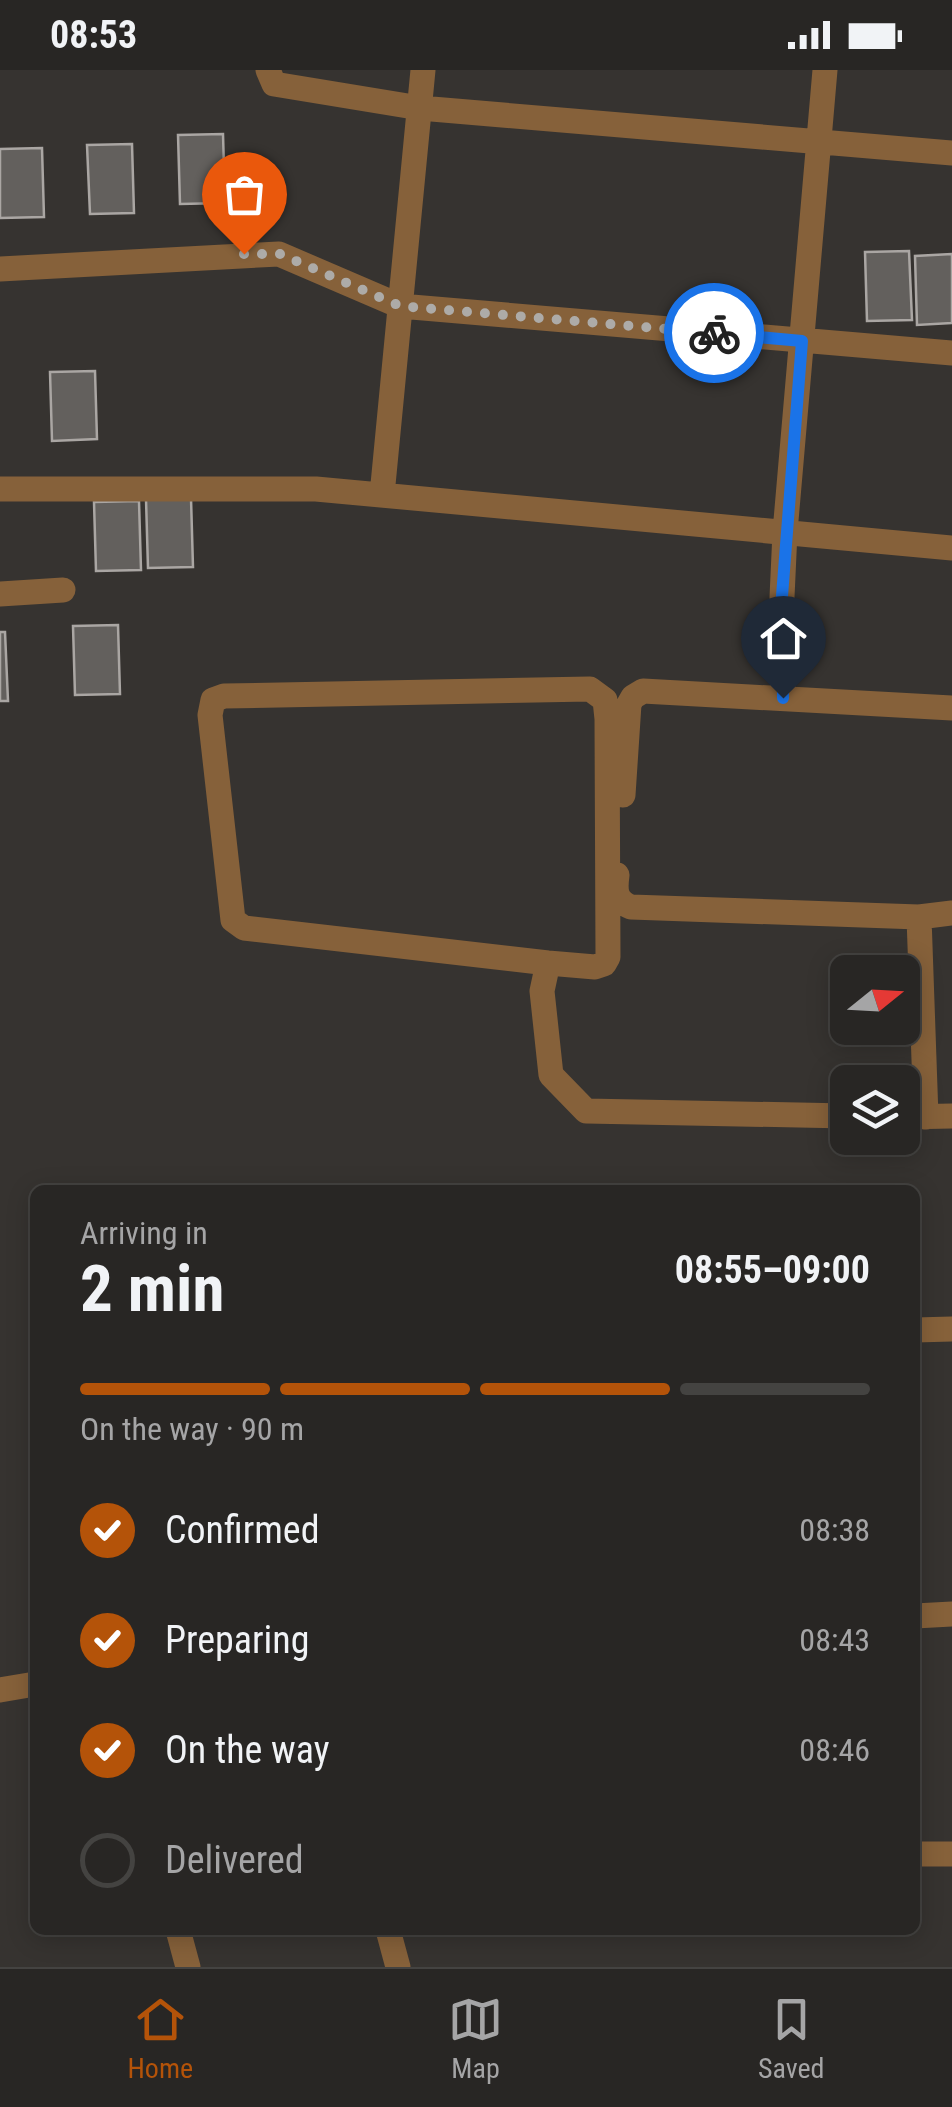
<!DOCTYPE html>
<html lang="en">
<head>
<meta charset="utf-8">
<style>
	:root { --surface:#282624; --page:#302e2c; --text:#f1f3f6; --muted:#a5a5a6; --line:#444341; --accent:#b45309 }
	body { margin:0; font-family:"Roboto Condensed",sans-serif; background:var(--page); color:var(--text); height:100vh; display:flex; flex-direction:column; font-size:38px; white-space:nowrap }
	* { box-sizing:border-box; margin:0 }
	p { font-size:32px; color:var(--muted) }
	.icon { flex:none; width:55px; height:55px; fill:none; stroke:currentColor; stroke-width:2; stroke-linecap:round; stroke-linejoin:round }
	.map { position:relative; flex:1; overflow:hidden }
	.sheet { position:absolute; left:30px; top:1115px; width:890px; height:750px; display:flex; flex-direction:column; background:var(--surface); border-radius:15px; box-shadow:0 5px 25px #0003,0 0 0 2px var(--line) }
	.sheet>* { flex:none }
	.needle { width:65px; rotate:72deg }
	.tools { position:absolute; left:830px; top:885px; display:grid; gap:20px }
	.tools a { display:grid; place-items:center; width:90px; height:90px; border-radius:15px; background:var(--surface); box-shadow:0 5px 25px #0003,0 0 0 2px var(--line); font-size:50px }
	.pin { position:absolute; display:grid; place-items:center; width:85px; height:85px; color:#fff; margin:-102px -42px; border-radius:50% 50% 50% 0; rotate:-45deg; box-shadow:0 0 10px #0007 }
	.pin .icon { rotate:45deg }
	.courier { position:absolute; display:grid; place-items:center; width:100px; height:100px; margin:-50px; border:8px solid #1a73e8; border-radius:50%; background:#fff; color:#222; box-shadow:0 2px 12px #0007 }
	.overview em { font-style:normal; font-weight:700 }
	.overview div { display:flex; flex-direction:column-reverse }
	.overview { display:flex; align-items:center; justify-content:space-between; height:170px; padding:0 50px }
	h1 { font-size:65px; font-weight:700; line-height:75px }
	.bar { display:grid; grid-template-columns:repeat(4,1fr); gap:15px 10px; align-content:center; height:120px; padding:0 50px }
	.bar i { height:12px; border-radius:8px; background:var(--line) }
	.bar .current { background:var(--accent) }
	.bar p { grid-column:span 4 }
	ol { padding:0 50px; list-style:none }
	li { display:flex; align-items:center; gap:30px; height:110px }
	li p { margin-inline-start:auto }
	li .icon { padding:10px; border-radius:50%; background:var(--accent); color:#fff; stroke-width:4 }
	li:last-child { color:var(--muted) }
	li i { width:55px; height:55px; border:5px solid var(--line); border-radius:50% }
	.status { display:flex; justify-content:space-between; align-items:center; height:70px; padding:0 50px; background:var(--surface); direction:ltr }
	.status svg { height:28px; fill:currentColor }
	.tab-bar { display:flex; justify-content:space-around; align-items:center; height:140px; border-top:2px solid var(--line); background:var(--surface); font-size:28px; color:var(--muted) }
	.tab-bar a { display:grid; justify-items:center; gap:5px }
	.tab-bar .current { color:var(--accent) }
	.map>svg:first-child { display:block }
</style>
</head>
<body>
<div class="status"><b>08:53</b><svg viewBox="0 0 49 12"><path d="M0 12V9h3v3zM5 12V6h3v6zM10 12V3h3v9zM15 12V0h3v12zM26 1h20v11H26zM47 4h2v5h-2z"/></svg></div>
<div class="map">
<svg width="952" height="1897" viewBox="0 0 952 1897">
	<rect width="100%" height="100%" fill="#363330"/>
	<path fill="#63605d" stroke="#aaa6a3" stroke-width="2.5" d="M223,64L225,133L180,134L178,65Z
		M132,74L134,143L90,144L87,75Z
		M42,78L44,147L0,148V79Z
		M909,181L912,250L867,251L865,182Z
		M952,184V253L917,255L915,186Z
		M95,301L97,369L52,371L50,302Z
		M191,428L193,497L148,498L146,429Z
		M139,431L141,500L96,501L94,432Z
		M118,555L120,624L75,625L73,556Z
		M0,562H5L8,631H0Z"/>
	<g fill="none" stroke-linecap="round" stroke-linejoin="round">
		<path stroke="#86613a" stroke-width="25" d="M268,0L274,14L420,38L952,83
			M0,199L279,184L400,236L952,283
			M0,419H316L952,478
			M382,425L423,0
			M0,524L63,520
			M590,619L605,630L607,649L608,887L604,894L595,897L548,893L244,858L233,850L210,645L213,630L224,626Z
			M783,628L782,527L785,462L825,0
			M623,725L629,634L633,627L643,621L952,638
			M617,805C615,820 615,831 631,837L919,847L952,843
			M919,847L926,1047
			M548,893L542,921L551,1005L586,1041L848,1046
			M902,1047L952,1046
			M915,1260L952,1259
			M915,1546L952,1544
			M0,1620L35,1614
			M915,1784H952
			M178,1860L188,1897
			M388,1860L398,1897"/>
	</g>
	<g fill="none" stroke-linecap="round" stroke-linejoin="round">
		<path stroke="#adaba8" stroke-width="10" stroke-dasharray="0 18" d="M244,184H280L400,236L714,263"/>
		<path stroke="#1a73e8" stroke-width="12" d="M714,263L802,271L782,526L783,628"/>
	</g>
</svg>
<div class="tools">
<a><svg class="needle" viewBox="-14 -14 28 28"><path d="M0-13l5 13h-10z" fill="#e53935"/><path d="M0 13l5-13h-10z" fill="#a5a5a6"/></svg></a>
<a><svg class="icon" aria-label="layers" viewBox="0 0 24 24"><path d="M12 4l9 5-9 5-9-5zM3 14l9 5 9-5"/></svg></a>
</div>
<div class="pin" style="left:244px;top:184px;background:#ea580c"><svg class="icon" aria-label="bag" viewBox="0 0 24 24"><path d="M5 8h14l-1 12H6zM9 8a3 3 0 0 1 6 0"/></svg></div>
<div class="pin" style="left:783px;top:628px;background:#1f2937"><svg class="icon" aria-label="home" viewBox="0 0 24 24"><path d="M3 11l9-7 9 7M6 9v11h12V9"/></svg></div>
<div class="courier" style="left:714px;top:263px"><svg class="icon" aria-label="bike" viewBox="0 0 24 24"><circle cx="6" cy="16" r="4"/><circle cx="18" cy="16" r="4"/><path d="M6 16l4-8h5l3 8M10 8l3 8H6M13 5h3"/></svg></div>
<section class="sheet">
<div class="overview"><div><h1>2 min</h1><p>Arriving in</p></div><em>08:55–09:00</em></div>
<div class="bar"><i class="current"></i><i class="current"></i><i class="current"></i><i></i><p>On the way · 90 m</p></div>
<ol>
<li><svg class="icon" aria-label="check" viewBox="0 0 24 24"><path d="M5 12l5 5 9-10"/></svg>Confirmed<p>08:38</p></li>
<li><svg class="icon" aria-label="check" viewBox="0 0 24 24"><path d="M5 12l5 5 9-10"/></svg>Preparing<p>08:43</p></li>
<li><svg class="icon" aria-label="check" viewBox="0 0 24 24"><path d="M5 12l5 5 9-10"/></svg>On the way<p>08:46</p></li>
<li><i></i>Delivered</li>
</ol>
</section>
</div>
<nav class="tab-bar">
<a class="current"><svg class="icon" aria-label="home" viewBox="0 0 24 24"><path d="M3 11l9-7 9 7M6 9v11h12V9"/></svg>Home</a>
<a><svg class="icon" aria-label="map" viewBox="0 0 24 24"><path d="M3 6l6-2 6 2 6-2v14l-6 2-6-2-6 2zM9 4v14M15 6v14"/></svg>Map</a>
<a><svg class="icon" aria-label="saved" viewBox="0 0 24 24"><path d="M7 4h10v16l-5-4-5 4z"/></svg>Saved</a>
</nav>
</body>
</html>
